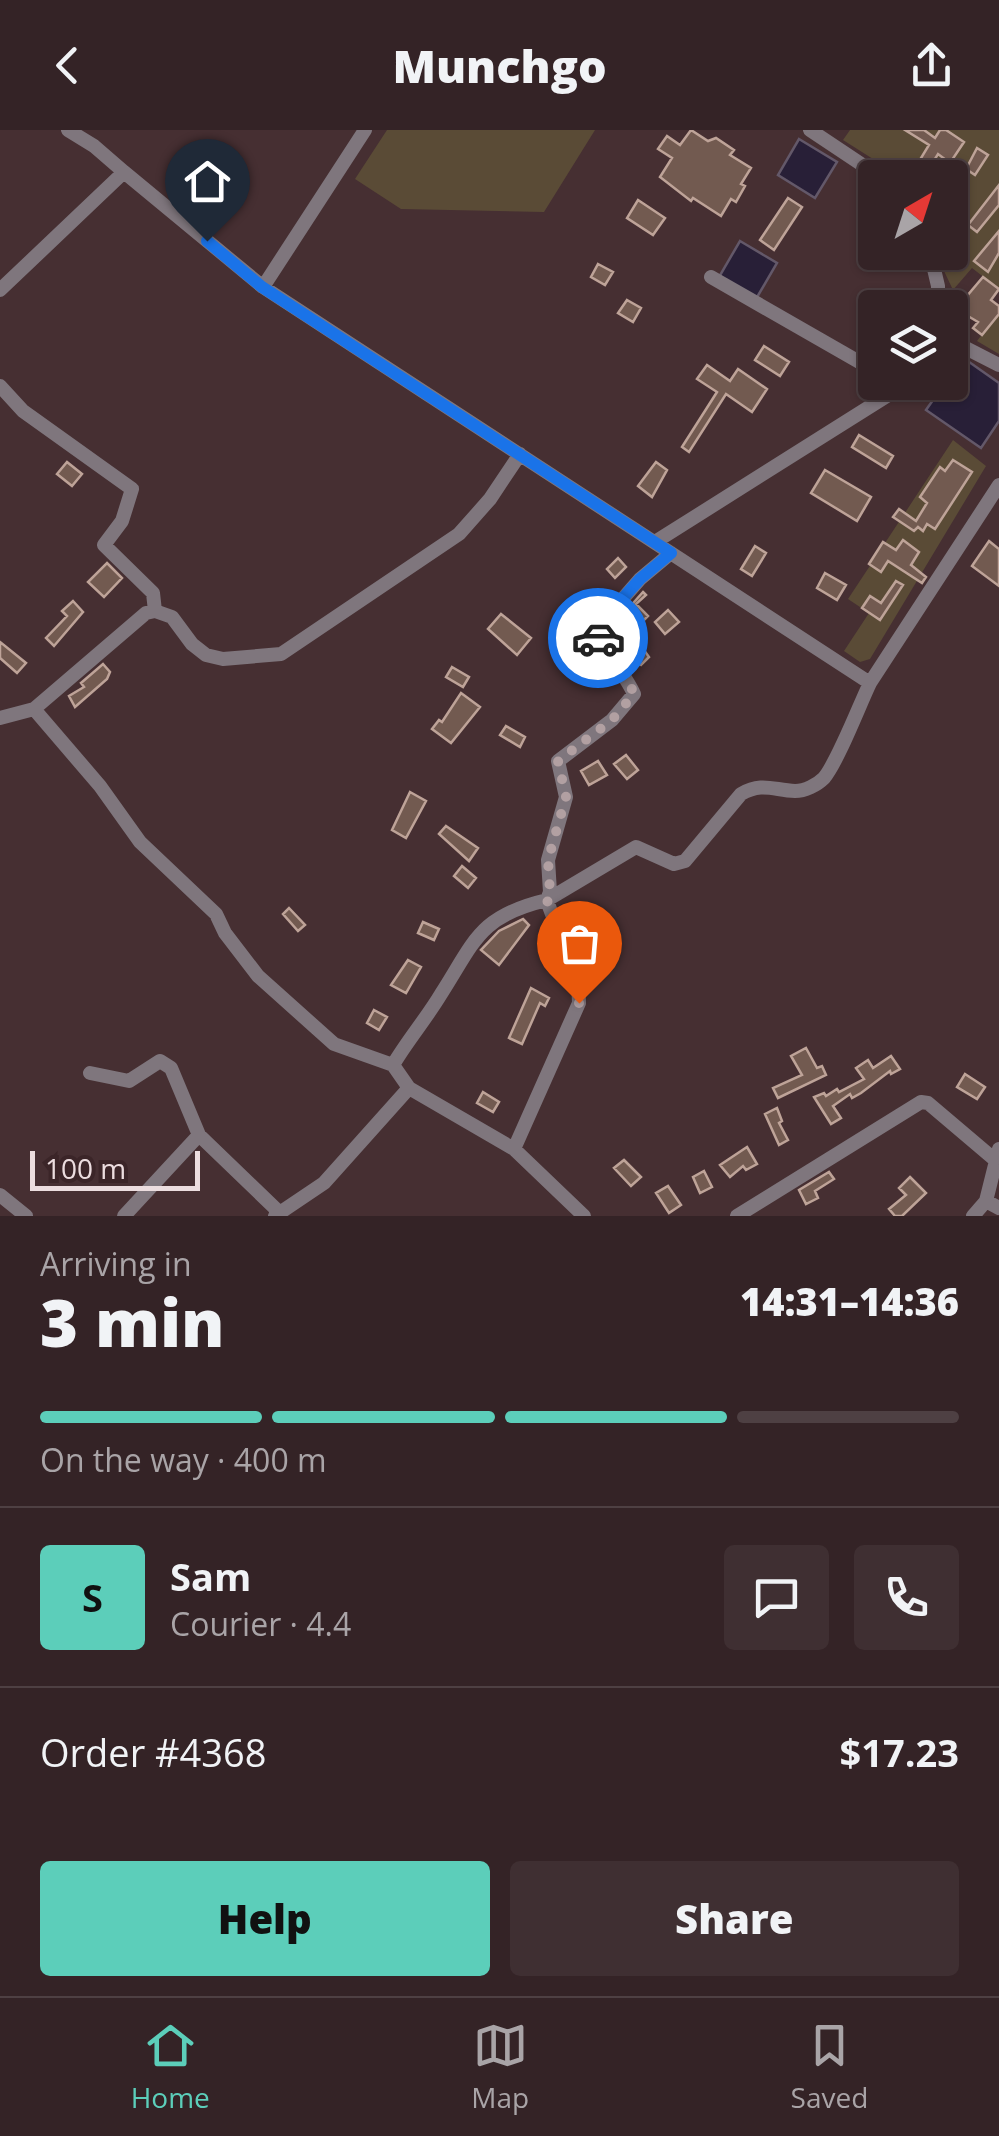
<!DOCTYPE html>
<html lang="en">
<head>
<meta charset="utf-8">
<style>
	:root { --surface:#342326; --page:#3f2f32; --text:#f1f3f6; --muted:#a9a4a7; --line:#4e4043; --accent:#5cceba }
	body { margin:0; font-family:"Open Sans",sans-serif; background:var(--page); color:var(--text); height:100vh; display:flex; flex-direction:column; font-size:38px; white-space:nowrap }
	* { box-sizing:border-box; margin:0 }
	p { font-size:32px; color:var(--muted) }
	.icon { flex:none; width:55px; height:55px; fill:none; stroke:currentColor; stroke-width:2; stroke-linecap:round; stroke-linejoin:round }
	.map { position:relative; height:1086px; overflow:hidden }
	.side { display:flex; flex-direction:column; background:var(--surface); flex:1 }
	.side>* { flex:none }
	.needle { width:65px; rotate:39deg }
	.fabs { position:absolute; left:858px; top:30px; display:grid; gap:20px }
	.fabs a { display:grid; place-items:center; width:110px; height:110px; border-radius:10px; background:var(--surface); box-shadow:0 2px 8px #0004,0 0 0 2px var(--line); font-size:50px }
	.scale { position:absolute; left:30px; bottom:25px; width:170px; box-sizing:border-box; padding-left:10px; border:5px solid #ecdddf; border-top:0; font-size:28px; line-height:35px; white-space:nowrap; color:#ecdddf; -webkit-text-stroke:8px #3b2528; paint-order:stroke }
	.pin { position:absolute; display:grid; place-items:center; width:85px; height:85px; color:#fff; margin:-102px -42px; border-radius:50% 50% 50% 0; rotate:-45deg; box-shadow:0 0 10px #0007 }
	.pin .icon { rotate:45deg }
	.courier { position:absolute; display:grid; place-items:center; width:100px; height:100px; margin:-50px; border:8px solid #1a73e8; border-radius:50%; background:#fff; color:#222; box-shadow:0 2px 12px #0007 }
	.summary em { font-style:normal; font-weight:800 }
	.summary div { display:flex; flex-direction:column-reverse }
	.summary { display:flex; align-items:center; justify-content:space-between; height:170px; padding:0 40px }
	h1 { font-size:65px; font-weight:800; line-height:75px }
	.bar { display:grid; grid-template-columns:repeat(4,1fr); gap:15px 10px; align-content:center; height:120px; padding:0 40px }
	.bar i { height:12px; border-radius:8px; background:var(--line) }
	.bar .active { background:var(--accent) }
	.bar p { grid-column:span 4 }
	.line { display:flex; align-items:center; gap:25px; padding:0 40px; border-top:2px solid var(--line) }
	.line div { flex:1 }
	.round { display:grid; place-items:center; flex:none; width:105px; height:105px; border-radius:10px; background:var(--page) }
	.primary-button { display:flex; gap:20px; margin-top:auto; padding:20px 40px }
	.primary-button a { flex:1; height:115px; border-radius:10px; background:var(--accent); color:#111; font-size:40px; font-weight:800; line-height:115px; text-align:center }
	.primary-button a+a { background:var(--page); color:var(--text) }
	header { display:flex; justify-content:space-between; align-items:center; height:130px; padding:0 40px; background:var(--surface); font-size:45px; font-weight:800 }
	.dock { display:flex; justify-content:space-around; align-items:center; height:140px; border-top:2px solid var(--line); background:var(--surface); font-size:28px; color:var(--muted) }
	.dock a { display:grid; justify-items:center; gap:5px }
	.dock .active { color:var(--accent) }
	.map>svg:first-child { display:block }
</style>
</head>
<body>
<header><svg class="icon" aria-label="back" viewBox="0 0 24 24"><path d="M15 5l-7 7 7 7"/></svg>Munchgo<svg class="icon" aria-label="share" viewBox="0 0 24 24"><path d="M12 15V3M7 8l5-5 5 5M5 13v7h14v-7"/></svg></header>
<div class="map">
<svg width="999" height="1086" viewBox="0 0 999 1086">
	<rect width="100%" height="100%" fill="#462f32"/>
	<path fill="#5a4b36" d="M387,0H595L544,82L401,79L355,49Z
		M850,0H999V159L972,138L953,160L936,124L950,122V48L891,47L873,29L843,10Z
		M999,182V224L977,211Z
		M953,310L986,336L870,529L860,532L844,521L869,483L848,469Z"/>
	<path fill="#281f37" stroke="#635869" stroke-width="2.5" d="M799,9L837,32L815,68L778,45Z
		M740,111L777,133L756,169L719,147Z
		M962,227L999,253V291L981,318L926,280L945,253L950,252V245Z"/>
	<path fill="#725a50" stroke="#bea398" stroke-width="2.5" d="M691,0L708,11L716,8L734,20L730,25L751,38L741,54L745,56L736,72L731,69L721,86L693,68L691,71L660,47L672,28L658,19L667,6L680,15Z
		M905,0H924L935,8L940,0H946L964,12L950,33L938,24L925,45L915,38L929,15Z
		M977,18L988,25L975,45L966,39Z
		M999,55V75L977,102L968,95Z
		M788,68L802,77L774,120L760,110Z
		M638,70L665,88L653,105L627,88Z
		M999,101V123L988,142L974,131Z
		M598,134L613,142L605,155L591,147Z
		M983,147L999,159L991,170L999,176V184L982,205L973,198L978,192L956,179Z
		M627,170L641,178L633,192L618,183Z
		M764,216L789,232L780,246L755,230Z
		M707,235L730,251L738,239L767,259L752,282L726,264L689,322L682,317L717,262L697,249Z
		M859,305L893,326L886,338L852,317Z
		M953,330L972,342L935,399L927,394L923,401L918,397L914,401L893,387L899,379L916,391L927,373L920,367L940,337L945,341Z
		M67,332L82,344L72,356L57,344Z
		M656,332L667,340L652,367L638,356Z
		M825,340L871,367L857,391L811,363Z
		M903,410L919,422L911,435L926,447L922,453L888,431L881,442L869,434L883,412L896,420Z
		M989,411L999,419V456L972,436Z
		M755,416L766,423L752,446L741,439Z
		M618,428L626,437L615,448L607,439Z
		M107,433L122,448L104,467L88,452Z
		M825,443L846,455L837,470L817,458Z
		M896,451L903,455L880,490L862,478L870,466L881,473Z
		M643,462L646,465L636,474L648,486L634,500L637,503L634,506L649,527L641,535L630,528L610,499Z
		M73,471L83,482L54,516L46,508L67,486L62,481Z
		M668,480L679,492L665,504L655,492Z
		M501,484L531,508L517,525L488,499Z
		M0,512L26,533L17,543L0,528Z
		M103,534L110,542L107,549L75,577L69,566L84,557L81,553Z
		M452,537L469,547L463,557L446,547Z
		M461,563L480,577L451,613L432,599L439,590L442,592Z
		M506,596L525,607L520,617L500,605Z
		M626,625L638,640L627,649L614,634Z
		M598,631L607,645L589,655L581,641Z
		M410,662L426,671L406,708L392,700Z
		M446,696L478,718L469,731L439,704Z
		M462,736L476,748L468,758L454,746Z
		M289,778L305,795L298,801L283,784Z
		M523,789L529,795L499,835L481,820L499,801Z
		M423,792L439,799L434,810L418,803Z
		M408,830L421,837L406,863L391,855Z
		M531,858L549,868L545,876L540,873L522,914L509,908Z
		M374,880L387,887L379,900L367,893Z
		M806,918L817,938L822,936L826,945L778,968L773,958L802,945L791,926Z
		M891,926L900,939L891,944L890,941L861,963L852,968L850,964L833,976L841,988L831,994L814,967L824,963L826,966L837,959L839,962L864,949L856,938L868,930L873,938Z
		M965,944L985,957L977,969L957,957Z
		M483,962L499,972L493,982L477,973Z
		M777,978L782,991L779,993L788,1010L779,1015L765,984Z
		M747,1017L757,1034L746,1040L743,1036L730,1047L720,1035Z
		M624,1030L641,1047L631,1056L614,1038Z
		M704,1041L712,1057L700,1063L693,1047Z
		M829,1042L834,1049L815,1061L818,1068L806,1074L799,1060Z
		M910,1047L926,1063L902,1086H895L889,1079L906,1065L899,1058Z
		M668,1056L681,1075L669,1083L656,1063Z"/>
	<g fill="none" stroke-linecap="round" stroke-linejoin="round">
		<path stroke="#7f767d" stroke-width="14" d="M810,0L882,48
			M124,42L263,157L870,553L999,355
			M930,122L938,156V178
			M711,147L875,241
			M263,157L365,0
			M0,160L124,42L94,16L68,0
			M950,210L999,235
			M0,256L23,281L132,359L122,391L104,415L153,463L155,481
			M655,412L909,252
			M34,579L100,656L140,712L216,784L225,803L258,846L334,914L393,935L409,958L514,1019L584,1086
			M0,588L34,579L146,483L155,481L172,487L192,514L206,525L223,529L281,524L459,404L490,369L520,324
			M393,935C407,911 426,889 441,864C475,811 479,786 547,770L550,762L548,730L566,667L558,631L612,590L634,564C625,543 598,515 599,496L640,449L671,423
			M90,943L129,951L160,931L171,938L199,1005
			M514,1019L579,873C579,835 558,806 547,770L636,717L674,734L685,731L741,664C762,652 773,660 795,661C805,661 817,655 824,648C838,631 859,576 870,553
			M999,1019L986,1071L999,1078
			M0,1065L26,1086
			M124,1086L199,1005L279,1082
			M275,1086L324,1053L409,958
			M737,1086L921,972L928,973L994,1029
			M973,1086L986,1071"/>
	</g>
	<g fill="none" stroke-linecap="round" stroke-linejoin="round">
		<path stroke="#b2a0a2" stroke-width="10" stroke-dasharray="0 18" d="M579,873V850L572,827L558,803L547,770L550,762L548,730L566,667L558,631L612,590L634,564L625,543L598,508"/>
		<path stroke="#1a73e8" stroke-width="12" d="M207,111L262,157L671,423L640,449L598,496V508"/>
	</g>
</svg>
<div class="fabs">
<a><svg class="needle" viewBox="-14 -14 28 28"><path d="M0-13l5 13h-10z" fill="#e53935"/><path d="M0 13l5-13h-10z" fill="#a9a4a7"/></svg></a>
<a><svg class="icon" aria-label="layers" viewBox="0 0 24 24"><path d="M12 4l9 5-9 5-9-5zM3 14l9 5 9-5"/></svg></a>
</div>
<div class="scale">100 m</div>
<div class="pin" style="left:579px;top:873px;background:#ea580c"><svg class="icon" aria-label="bag" viewBox="0 0 24 24"><path d="M5 8h14l-1 12H6zM9 8a3 3 0 0 1 6 0"/></svg></div>
<div class="pin" style="left:207px;top:111px;background:#1f2937"><svg class="icon" aria-label="home" viewBox="0 0 24 24"><path d="M3 11l9-7 9 7M6 9v11h12V9"/></svg></div>
<div class="courier" style="left:598px;top:508px"><svg class="icon" aria-label="car" viewBox="0 0 24 24"><path d="M5 17H2v-5l4-1 3-4h7l3 4 3 1v5h-3M9 17h6M6 11h13"/><circle cx="7" cy="17" r="2"/><circle cx="17" cy="17" r="2"/></svg></div>
</div>
<section class="side">
<div class="summary"><div><h1>3 min</h1><p>Arriving in</p></div><em>14:31–14:36</em></div>
<div class="bar"><i class="active"></i><i class="active"></i><i class="active"></i><i></i><p>On the way · 400 m</p></div>
<div class="line" style="height:180px"><b class="round" style="background:var(--accent);color:#111">S</b><div><b>Sam</b><p>Courier · 4.4</p></div><a class="round"><svg class="icon" aria-label="chat" viewBox="0 0 24 24"><path d="M4 5h16v11H9l-5 4z"/></svg></a><a class="round"><svg class="icon" aria-label="phone" viewBox="0 0 24 24"><path d="M5 4h4l2 5-3 2q2 4 5 5l2-3 5 2v4C11 20 4 13 5 4z"/></svg></a></div>
<div class="line" style="height:130px"><div>Order #4368</div><b>$17.23</b></div>
<div class="primary-button"><a>Help</a><a>Share</a></div>
</section>
<nav class="dock">
<a class="active"><svg class="icon" aria-label="home" viewBox="0 0 24 24"><path d="M3 11l9-7 9 7M6 9v11h12V9"/></svg>Home</a>
<a><svg class="icon" aria-label="map" viewBox="0 0 24 24"><path d="M3 6l6-2 6 2 6-2v14l-6 2-6-2-6 2zM9 4v14M15 6v14"/></svg>Map</a>
<a><svg class="icon" aria-label="saved" viewBox="0 0 24 24"><path d="M7 4h10v16l-5-4-5 4z"/></svg>Saved</a>
</nav>
</body>
</html>
